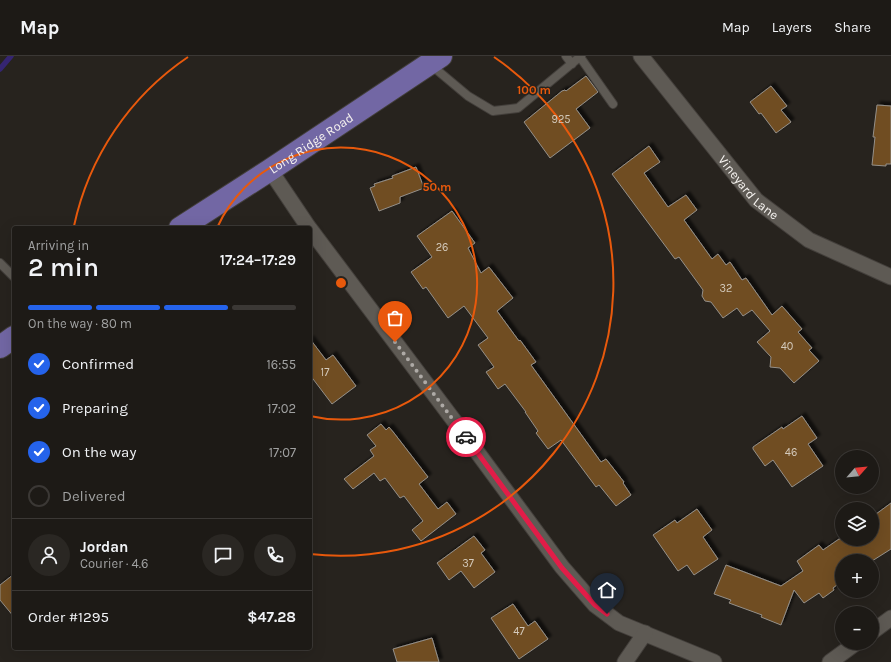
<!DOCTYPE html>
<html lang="en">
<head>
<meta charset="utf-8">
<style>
	:root { --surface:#1d1a16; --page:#2a2723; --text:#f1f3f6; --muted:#a0a1a1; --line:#3b3835; --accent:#2563eb }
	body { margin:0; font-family:Karla,sans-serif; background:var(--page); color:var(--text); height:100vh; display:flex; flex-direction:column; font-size:15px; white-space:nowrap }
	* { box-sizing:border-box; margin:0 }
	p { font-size:13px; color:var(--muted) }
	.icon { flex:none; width:22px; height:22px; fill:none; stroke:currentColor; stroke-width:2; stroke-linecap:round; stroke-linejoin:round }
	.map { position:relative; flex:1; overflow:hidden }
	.side { position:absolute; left:12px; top:170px; width:300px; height:424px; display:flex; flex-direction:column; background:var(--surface); border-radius:4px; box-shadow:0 4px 16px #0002,0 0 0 1px var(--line) }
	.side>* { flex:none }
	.needle { width:26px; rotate:63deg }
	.tools { position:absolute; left:835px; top:394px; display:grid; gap:8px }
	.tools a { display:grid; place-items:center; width:44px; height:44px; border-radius:50%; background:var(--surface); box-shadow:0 4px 16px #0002,0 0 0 1px var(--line); font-size:20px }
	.pin { position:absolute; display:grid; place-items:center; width:34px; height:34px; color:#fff; margin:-41px -17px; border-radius:50% 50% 50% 0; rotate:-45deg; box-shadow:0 0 4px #0007 }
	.pin .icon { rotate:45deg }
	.courier { position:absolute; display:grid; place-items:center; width:40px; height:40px; margin:-20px; border:3px solid #e11d48; border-radius:50%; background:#fff; color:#222; box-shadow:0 1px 5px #0007 }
	.summary em { font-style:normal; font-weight:600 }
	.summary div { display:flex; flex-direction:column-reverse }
	.summary { display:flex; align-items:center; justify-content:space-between; height:68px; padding:0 16px }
	h1 { font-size:26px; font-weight:600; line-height:30px }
	.bar { display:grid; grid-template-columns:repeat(4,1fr); gap:6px 4px; align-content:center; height:48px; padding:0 16px }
	.bar i { height:5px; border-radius:3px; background:var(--line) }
	.bar .current { background:var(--accent) }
	.bar p { grid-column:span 4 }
	.line { display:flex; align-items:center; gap:10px; padding:0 16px; border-top:1px solid var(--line) }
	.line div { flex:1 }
	.round { display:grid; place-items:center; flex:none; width:42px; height:42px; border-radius:21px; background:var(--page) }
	ol { padding:0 16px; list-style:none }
	li { display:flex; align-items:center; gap:12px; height:44px }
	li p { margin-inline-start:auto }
	li .icon { padding:4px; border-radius:50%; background:var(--accent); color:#fff; stroke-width:4 }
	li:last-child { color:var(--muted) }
	li i { width:22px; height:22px; border:2px solid var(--line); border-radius:50% }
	header { display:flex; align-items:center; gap:24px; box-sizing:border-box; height:56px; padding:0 20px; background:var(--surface); border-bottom:1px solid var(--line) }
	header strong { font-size:19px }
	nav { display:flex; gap:22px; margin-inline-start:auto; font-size:14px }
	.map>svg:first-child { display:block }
</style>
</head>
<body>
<header>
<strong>Map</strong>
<nav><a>Map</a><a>Layers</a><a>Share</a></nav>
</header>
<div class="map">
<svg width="891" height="606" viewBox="0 0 891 606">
	<defs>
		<filter id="shadow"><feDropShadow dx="3.5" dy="-3.5" stdDeviation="1" flood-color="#0009"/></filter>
	</defs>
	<rect width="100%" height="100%" fill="#27231e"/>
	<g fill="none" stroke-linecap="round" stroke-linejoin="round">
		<path stroke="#352571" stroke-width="5.5" d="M0,13L11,0"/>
	</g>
	<path fill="#6f4d21" stroke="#95908a" filter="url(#shadow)" d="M586,20L598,36L576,53L590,72L550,102L524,66L562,35L565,34L566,35Z
		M771,30L787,50L781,54L791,66L776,77L761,57L759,58L750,46Z
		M877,49L891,50V108H886V110L872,109L875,81H873Z
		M649,90L660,106L644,117L668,151L686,139L697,154L684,164L712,203L718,198L726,209L730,206L742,224L746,222L772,259L782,250L802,273L798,276L812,292L809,294L819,305L794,327L780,312L770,311L771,301L757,286L770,275L752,254L743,260L737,252L723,262L711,246L705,245L702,240L703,234L679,201L675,203L612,118Z
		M416,111L424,132L400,141V147L379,155L370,132L375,130L374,128L393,122L392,120Z
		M452,155L475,187L468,192L481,217L489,211L513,242L497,255L519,285L520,284L536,306L531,309L601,406L606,403L624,426L623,427L631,439L616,450L599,429L596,431L561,384L548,393L536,377L538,375L525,356H526L505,328L498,333L486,316L494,311L478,289L488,282L464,250L448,262L426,231L423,233L411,216L432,201L417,180Z
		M310,283L326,304L333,299L356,330L332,348L310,319Z
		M802,360L817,382L808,388L823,410L792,431L773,404L765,410L753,393V391L782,371L783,373Z
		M381,368L386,374L389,371L394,377L428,421L419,428L438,453L447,446L456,458L421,485L412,474L423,465L404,440L400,442L385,422L380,425L374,417L353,433L344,423L374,400L370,394L376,390L367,379Z
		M891,447V493L872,505H842V525L833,532L834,534L823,542L819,537L804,547L794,534L781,569L761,561L762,559L729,547L731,544L714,538L726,509L781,530L803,515L797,505L819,489L823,494L839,483H872V461Z
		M697,453L712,474L703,481L718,503L694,519L687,509L678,515L653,479L675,464L677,467Z
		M474,480L485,494L481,497L495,516L474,532L461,515L449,524L437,507Z
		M14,518V561L0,544V529Z
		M513,548L528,570L535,565L548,583L519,603L491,562Z
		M432,582L439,606H397L393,593Z"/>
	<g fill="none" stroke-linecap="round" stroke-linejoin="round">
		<g stroke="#433f3b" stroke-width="10">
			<path id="service" d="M566,0L572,8
				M580,1L613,48
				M431,9L468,40L493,55L518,52L581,0
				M0,207L14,221"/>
		</g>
		<g stroke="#433f3b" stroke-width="17">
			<g id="minor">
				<path id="s1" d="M641,0L756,144L809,184L891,221"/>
				<path d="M270,114L309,172"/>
				<path d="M310,173L455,366L562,511L595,549L619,567L714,606"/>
				<path d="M872,576L891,562"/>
				<path d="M625,606L645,577"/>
				<path d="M830,606L856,587"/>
			</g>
		</g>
		<g stroke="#433f3b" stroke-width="24">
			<g id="primary">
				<path id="s2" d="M180,172L270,114L441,0"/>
				<path d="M0,291L14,281"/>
			</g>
		</g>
		<use href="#service" stroke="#5e5a54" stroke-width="8"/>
		<use href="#minor" stroke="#5e5a54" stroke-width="15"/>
		<use href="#primary" stroke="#7267a4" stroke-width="22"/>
	</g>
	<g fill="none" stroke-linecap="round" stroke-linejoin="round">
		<path stroke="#aeaaa6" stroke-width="4" stroke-dasharray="0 7.2" d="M395,286L466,381"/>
		<path stroke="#e11d48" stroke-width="5" d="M466,381L562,512L595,549L607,558"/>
	</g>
	<g fill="none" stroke="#e8590c" stroke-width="2">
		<path d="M217 172A136 136 0 1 1 310 360"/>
		<path d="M74 170A273 273 0 0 1 188 1M494 1A273 273 0 0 1 310 498"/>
	</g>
	<g text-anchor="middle" stroke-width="3" stroke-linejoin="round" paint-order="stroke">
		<g font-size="11" fill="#d4cabc">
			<text x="561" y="67">925</text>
			<text x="442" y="195">26</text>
			<text x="726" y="236">32</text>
			<text x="787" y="294">40</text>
			<text x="325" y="320">17</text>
			<text x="791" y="400">46</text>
			<text x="468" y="511">37</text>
			<text x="519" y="579">47</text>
		</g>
		<g font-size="13" fill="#f6f3f0" stroke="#27231e">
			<text dy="5" stroke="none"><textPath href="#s2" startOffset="156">Long Ridge Road</textPath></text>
			<text dy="5" stroke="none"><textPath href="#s1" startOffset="170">Vineyard Lane</textPath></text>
		</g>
	</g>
	<circle cx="341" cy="227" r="6" fill="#e8590c" stroke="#27231e" stroke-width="2"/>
	<g font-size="12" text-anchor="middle" font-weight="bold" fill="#e8590c" stroke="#27231e" stroke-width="3" stroke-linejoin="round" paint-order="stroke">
		<text x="534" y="38">100 m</text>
		<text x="437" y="135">50 m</text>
	</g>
</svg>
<div class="tools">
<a><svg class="needle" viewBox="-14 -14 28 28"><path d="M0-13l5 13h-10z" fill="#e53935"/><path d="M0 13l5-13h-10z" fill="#a0a1a1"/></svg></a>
<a><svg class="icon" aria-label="layers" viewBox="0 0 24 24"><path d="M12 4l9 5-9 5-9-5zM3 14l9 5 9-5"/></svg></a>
<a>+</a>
<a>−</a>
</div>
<div class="pin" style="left:395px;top:286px;background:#ea580c"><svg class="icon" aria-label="bag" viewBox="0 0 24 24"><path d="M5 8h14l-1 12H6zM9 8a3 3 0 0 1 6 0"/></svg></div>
<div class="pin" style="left:607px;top:558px;background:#1f2937"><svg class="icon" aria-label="home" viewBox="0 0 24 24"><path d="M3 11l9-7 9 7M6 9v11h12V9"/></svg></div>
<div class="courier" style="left:466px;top:381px"><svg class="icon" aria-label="car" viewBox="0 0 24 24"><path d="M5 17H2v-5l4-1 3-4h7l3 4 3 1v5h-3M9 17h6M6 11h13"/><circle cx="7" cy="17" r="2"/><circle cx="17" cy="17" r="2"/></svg></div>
<section class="side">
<div class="summary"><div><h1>2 min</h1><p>Arriving in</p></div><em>17:24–17:29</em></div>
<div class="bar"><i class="current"></i><i class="current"></i><i class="current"></i><i></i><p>On the way · 80 m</p></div>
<ol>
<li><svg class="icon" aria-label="check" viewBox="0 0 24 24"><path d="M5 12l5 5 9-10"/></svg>Confirmed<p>16:55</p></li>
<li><svg class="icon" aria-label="check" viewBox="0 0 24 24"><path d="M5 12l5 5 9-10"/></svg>Preparing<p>17:02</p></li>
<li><svg class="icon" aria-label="check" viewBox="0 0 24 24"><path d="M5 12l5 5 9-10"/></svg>On the way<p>17:07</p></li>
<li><i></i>Delivered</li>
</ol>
<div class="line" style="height:72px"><a class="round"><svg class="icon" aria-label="person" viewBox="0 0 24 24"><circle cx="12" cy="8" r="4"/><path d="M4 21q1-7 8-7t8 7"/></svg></a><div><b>Jordan</b><p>Courier · 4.6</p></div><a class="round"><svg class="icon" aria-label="chat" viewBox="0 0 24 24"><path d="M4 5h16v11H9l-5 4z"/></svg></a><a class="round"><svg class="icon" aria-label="phone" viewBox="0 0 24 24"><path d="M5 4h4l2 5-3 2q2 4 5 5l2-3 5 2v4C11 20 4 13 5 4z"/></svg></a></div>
<div class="line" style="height:52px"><div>Order #1295</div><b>$47.28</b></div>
</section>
</div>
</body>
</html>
